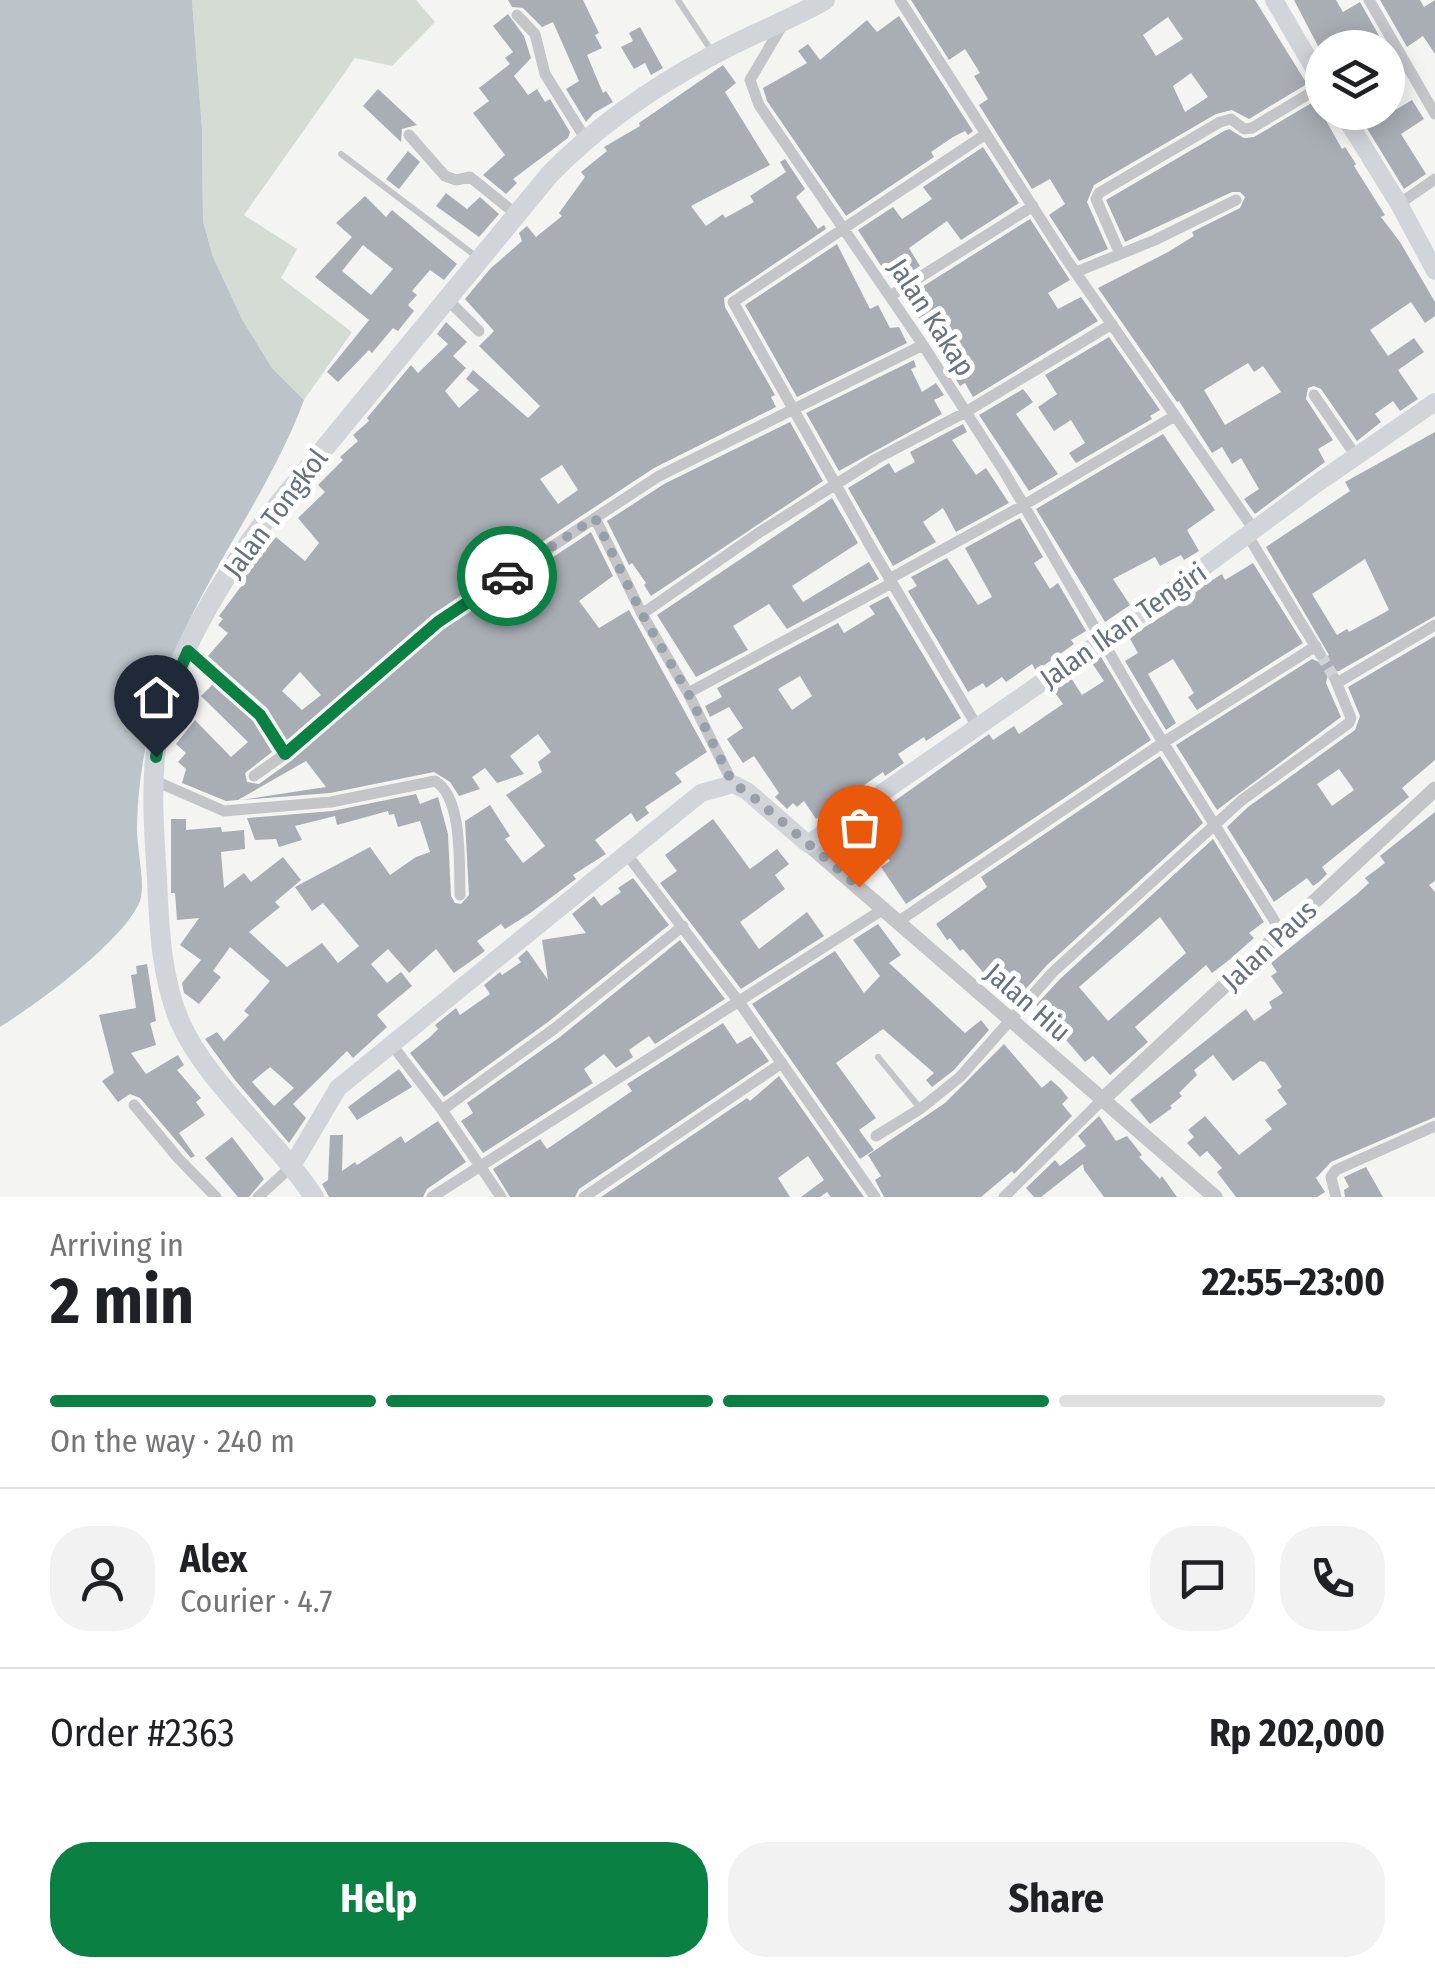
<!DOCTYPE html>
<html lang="en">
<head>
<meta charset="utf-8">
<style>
	:root { --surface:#fff; --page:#f2f2f2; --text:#202124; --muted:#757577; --line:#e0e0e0; --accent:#0b8043 }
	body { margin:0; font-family:"Fira Sans Condensed",sans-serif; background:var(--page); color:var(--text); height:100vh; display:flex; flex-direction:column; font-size:38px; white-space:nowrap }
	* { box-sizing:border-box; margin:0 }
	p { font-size:32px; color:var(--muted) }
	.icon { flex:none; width:55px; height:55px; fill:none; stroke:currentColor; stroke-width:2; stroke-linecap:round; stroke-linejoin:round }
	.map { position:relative; height:1197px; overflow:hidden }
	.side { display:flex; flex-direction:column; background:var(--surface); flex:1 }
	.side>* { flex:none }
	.buttons { position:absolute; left:1305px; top:30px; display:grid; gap:20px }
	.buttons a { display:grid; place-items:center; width:100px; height:100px; border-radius:50%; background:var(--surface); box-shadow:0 5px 25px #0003; font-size:50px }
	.pin { position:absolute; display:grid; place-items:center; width:85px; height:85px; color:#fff; margin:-102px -42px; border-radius:50% 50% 50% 0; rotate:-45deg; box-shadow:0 0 10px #0007 }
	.pin .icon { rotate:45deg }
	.courier { position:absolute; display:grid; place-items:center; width:100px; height:100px; margin:-50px; border:8px solid #0b8043; border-radius:50%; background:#fff; color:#222; box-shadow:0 2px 12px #0007 }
	.overview em { font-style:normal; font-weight:700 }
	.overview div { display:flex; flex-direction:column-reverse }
	.overview { display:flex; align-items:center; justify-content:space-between; height:170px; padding:0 50px }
	h1 { font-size:65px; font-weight:700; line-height:75px }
	.bar { display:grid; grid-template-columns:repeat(4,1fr); gap:15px 10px; align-content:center; height:120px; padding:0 50px }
	.bar i { height:12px; border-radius:8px; background:var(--line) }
	.bar .selected { background:var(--accent) }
	.bar p { grid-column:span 4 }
	.line { display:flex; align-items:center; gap:25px; padding:0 50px; border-top:2px solid var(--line) }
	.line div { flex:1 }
	.round { display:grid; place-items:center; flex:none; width:105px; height:105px; border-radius:40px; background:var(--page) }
	.action { display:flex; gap:20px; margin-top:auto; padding:20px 50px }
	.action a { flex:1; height:115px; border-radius:40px; background:var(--accent); color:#fff; font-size:40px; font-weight:700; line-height:115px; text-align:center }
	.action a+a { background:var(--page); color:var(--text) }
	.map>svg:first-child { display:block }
</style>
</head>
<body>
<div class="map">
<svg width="1435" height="1197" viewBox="0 0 1435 1197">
	<rect width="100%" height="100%" fill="#f4f5f2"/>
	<path fill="#d5dcd3" d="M192,0H416L435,22L392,66L355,58L244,215L297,249L281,278L352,332L304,400L272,368L243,321L213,257L203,221L202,129Z"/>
	<path fill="#bcc4c9" d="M0,0H192L202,129L203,221L213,257L243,321L272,368L304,400C266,502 193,588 160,692C146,736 138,779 137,826C136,845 146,884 140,901C124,941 37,1004 0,1027Z"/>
	<path fill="#a9aeb5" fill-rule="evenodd" d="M508,0H583L599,33L595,35L602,48L587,55L603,93L606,91L613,102L594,113L586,122L566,89L579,81L553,22L542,27L523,8L512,7Z
		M911,0H1255L1307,84L1249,119L1232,110L1216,114L1094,185L1087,202L1108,249L1079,261L1049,215L1065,204L1050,179L1032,189L979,105L988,99L974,76L980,73L965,49L949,60ZM1168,17L1183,39L1156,56L1143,35ZM1191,73L1208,97L1185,112L1173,86Z
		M1294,0H1336L1343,12L1360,2L1386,48H1319Z
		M1380,0H1420L1424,7L1435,0V54L1423,36L1407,47Z
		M508,14L524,36L531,58L514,76L528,95L537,89L545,102L550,99L570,132L568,138L513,179L517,183L506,194L483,175L505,155L473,113L489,101L479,88L510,64L505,58L513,52L493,26Z
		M899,16L973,131L968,135L965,131L953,137L931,152L934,157L846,216L767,101L763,88L807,63L798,51L808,44L820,60L867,20L877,32Z
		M640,27L663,68L651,75L645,63L634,69L621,47L633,41L629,33Z
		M723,65L736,83L725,92L770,165L691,206L706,226L723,214L725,218L754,202L750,196L786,172L780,162L785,159L805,189L796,197L818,229L824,225L826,229L724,298L725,307L775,395L771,397L776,407L654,468L433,614L287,740L267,708L208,656L228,633L218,625L223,619L219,616L245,581L242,578L276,537L305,561L319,543L298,518L325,492L318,485L343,460L340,457L358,441L353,435L369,421L367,418L411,365L418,373L448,344L437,334L446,322L467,342L453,356L466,368L445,391L459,408L479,390L466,379L473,370L528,418L540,406L479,346L494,331L465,299L490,269L522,241L519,233L527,226L536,237L562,216L559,213L585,177L581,172L607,151L604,147L640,126L639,123ZM562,465L578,490L558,504L540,479ZM300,672L321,695L302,710L282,691Z
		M378,89L417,125L402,129L401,142L363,106Z
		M1412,100L1424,119L1401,134L1426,174L1404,189L1357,112H1392Z
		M1315,101L1342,149L1345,147L1356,164L1354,166L1385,215L1381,217L1400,242L1435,302V316L1425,323L1411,302L1370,330L1388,356L1414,338L1424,352L1398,370L1418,399L1400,411L1393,401L1375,414L1381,422L1357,441L1321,389L1314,386L1308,388L1306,399L1333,440L1318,449L1325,462L1255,514L1244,499L1259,489L1241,458L1232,464L1222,447L1212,453L1179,401L1177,402L1098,288L1168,252L1194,236L1192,232L1240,208L1245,197L1240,192H1232L1125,242L1106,200L1224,131L1229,129L1244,138L1254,137ZM1248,363L1254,372L1263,366L1281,392L1225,425L1204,390Z
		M983,147L1019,203L961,240L947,221L909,248L920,266L892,283L858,230L893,207L902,219L932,199L923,187Z
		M408,151L420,162L399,189L386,179Z
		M446,193L467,209L480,197L499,214L479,237L436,206Z
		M365,196L386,217L392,210L457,264L444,280L430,270L412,291L417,295L408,305L414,311L398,331L393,328L372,353L369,350L338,382L327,372L369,320L315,277L352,237L336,223ZM363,245L393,269L371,295L342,271Z
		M1030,219L1070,280L1048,293L1058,309L1081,297L1098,321L973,397L965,383L960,386L906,297Z
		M837,244L870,309L878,305L890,328L899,327L907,343L797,397L745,305Z
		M1109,337L1160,410L1150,416L1152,419L1076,463L1069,453L1085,443L1071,420L1054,431L1038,407L1057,394L1045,375Z
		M914,360L916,367L911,369L922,392L936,383L944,395L934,400L942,414L839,471L806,413Z
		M1023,389L1033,402L1016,414L1058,474L1029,491L979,415Z
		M790,422L823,481L651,596L644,585L646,583L632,563L629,565L607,521L664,484Z
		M963,424L967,432L952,440L976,475L986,468L1009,503L956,532L943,508L923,522L936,542L893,566L848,488L889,463L895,473L915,462L910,452Z
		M1435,432V616L1339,671L1328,673L1326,683L1341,717L1217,810L1176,745L1312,659L1321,663L1329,655L1266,547L1350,491L1345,482ZM1365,559L1389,610L1349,632L1347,629L1337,635L1312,594Z
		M1163,434L1215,510L1187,530L1199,551L1184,560L1181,555L1160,566L1155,557L1113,579L1130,605L1105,622L1036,509Z
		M832,498L858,543L792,586L803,602L869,562L879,579L787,629L769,604L733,626L748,650L696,677L657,615Z
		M1020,518L1043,557L1034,563L1050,589L1058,583L1086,631L1071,640L1074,644L1036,671L1032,664L1006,682L1002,677L986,688L983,683L968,692L908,591L917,586L911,577L947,558L978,605L992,597L965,548Z
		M591,532L613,576L579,601L599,628L629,610L707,752L675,773L682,782L645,807L649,813L637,822L631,813L595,840L606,854L573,875L576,879L529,914L505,929L501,924L477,941L485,951L454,973L436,949L409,973L388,949L371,964L387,983L401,972L412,986L377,1015L387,1027L353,1058L347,1051L293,1104L306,1118L289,1143L235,1080L205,1039L217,1032L224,1041L249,1015L244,1011L270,981L230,947L213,971L221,977L199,1004L184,993L182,983L201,960L180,945L199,918L177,920L175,893H171V819H186V830L221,827L222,832L244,830L245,849L221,852L224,888L244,873L251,882L283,857L301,880L275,902L280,907L249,932L287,967L322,943L338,963L359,946L323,903L312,911L295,887L370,847L390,875L416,857L430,852L420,821L398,827L394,814L389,815L388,811L337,825L335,816L295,826L302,840L279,847L276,839L255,840L247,818L332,811L416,794L420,804L438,797L448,834L451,896L455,903L461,904L469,895L465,821L490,805L510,836L505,839L523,863L545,846L506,795L542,772L538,762L551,752L538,734L510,756L524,774L497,783L485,768L472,777L480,789L459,796L450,782L434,772L330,793L241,800L326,787L306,761L238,800L226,801L182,783L186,769L178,762L186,753L176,744L195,720L231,757L248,742L201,696L212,685L253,721L272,752L245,773L247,782L259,784L291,761L444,629ZM270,1067L294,1088L274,1106L252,1082Z
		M1253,563L1303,643L1197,710L1188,697L1194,693L1173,659L1148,674L1176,723L1166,730L1125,661L1138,653L1129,637L1191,598L1189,595L1209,582L1222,574L1225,580Z
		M888,596L961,718L926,741L924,737L898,754L904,763L885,776L883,772L816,819L804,801L797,807L793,803L787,809L775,797L779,793L754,756L743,763L727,739L743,728L729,707L710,717L705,706L722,697L717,688L838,623L844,633L875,614L869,606ZM800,676L812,696L792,710L778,689Z
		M1435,636V760L1402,788L1409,797L1322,867L1327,874L1319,882L1313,886L1307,878L1274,902L1227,827L1248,807L1355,730L1360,716L1348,687ZM1339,769L1354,790L1332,806L1317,784Z
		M1101,657L1151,740L906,904L881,867L890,861L870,832L896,815L889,805L989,734L993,740L1014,726L1019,734L1063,704L1053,690L1071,678L1082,695L1104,681L1092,663Z
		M1160,756L1203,823L1047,965L1024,991L1021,987L1008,997L997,982L994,985L963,949L960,951L950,938L947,940L936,924L987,887L981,877Z
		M1435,812V881L1429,885L1435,892V1117L1331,1162L1316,1178L1325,1192L1317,1197H1236L1217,1172L1222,1168L1207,1151L1200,1157L1187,1143L1194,1137L1188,1130L1205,1116L1239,1155L1272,1129L1265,1120L1287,1104L1277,1090L1282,1087L1265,1062L1260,1061L1233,1081L1213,1055L1194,1070L1197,1075L1179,1093L1182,1096L1170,1106L1172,1108L1150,1124L1130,1100L1246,1009L1254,1021L1272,1008L1269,1002L1283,993L1271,976L1277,972L1271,963L1357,894L1369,883L1365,878L1385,863L1380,856Z
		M713,819L750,869L777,849L789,864L775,875L785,889L740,922L759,949L807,912L824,936L741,989L660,883L677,871L665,855Z
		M1213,839L1264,922L1249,933L1254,938L1229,960L1212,973L1206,965L1135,1027L1148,1042L1110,1075L1093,1056L1085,1062L1036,1005L1060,979ZM1160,917L1186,953L1108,1021L1079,987Z
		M633,878L669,925L548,1022L444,1097L410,1053L430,1037L438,1029L435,1025L456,1008L460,1015L490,994L484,985L500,972L502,975L521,962L518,958L527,950L548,980L542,940L586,933L572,914L594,896L601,906L621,892L618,888Z
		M878,924L901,955L889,963L965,1033L981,1020L989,1030L954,1070L932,1087L926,1080L934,1073L883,1029L836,1063L876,1118L859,1130L874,1150L860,1159L752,1004L835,951L864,993L880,976L853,940Z
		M680,940L725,999L655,1044L649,1036L629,1050L633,1057L616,1068L604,1054L584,1069L593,1083L483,1153L461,1121L473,1113L467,1103L560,1037Z
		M147,964L156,1021L150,1023L156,1045L131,1053L146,1074L178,1055L184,1065L177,1070L201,1098L196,1102L205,1115L179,1133L195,1156L191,1158L140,1098L130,1094L118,1102L102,1081L114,1073L99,1015L136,1008L131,975L137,974L136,966Z
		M723,1023L737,1044L751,1036L769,1061L579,1189L575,1197H510L493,1169L540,1139L547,1149L632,1091L627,1084Z
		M1004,1044L1042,1088L1051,1080L1061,1089L1068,1098L1062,1104L1072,1116L1014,1174L1012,1171L981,1197H884L875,1180L881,1176L868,1155L945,1103Z
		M399,1069L412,1087L357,1120L348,1107Z
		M779,1076L864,1197H831L827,1192L820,1197H801L824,1180L808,1156L778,1178L790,1197H601L747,1098L750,1101Z
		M1099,1116L1116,1141L1127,1136L1142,1155L1139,1157L1160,1179L1162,1176L1177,1197H1104L1084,1170L1083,1164L1041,1197H1034L1026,1188L1055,1160L1060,1166L1086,1146L1078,1136Z
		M438,1121L466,1162L427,1189L423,1197H329L322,1184L328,1180L330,1135H343L342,1171L355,1162L357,1165L401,1136L405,1143Z
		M232,1137L264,1179L249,1197H238L205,1158Z
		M1366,1167L1383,1197H1345L1344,1190L1349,1187L1344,1177Z"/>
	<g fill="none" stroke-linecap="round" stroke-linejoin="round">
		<path stroke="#d0d4d6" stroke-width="11" stroke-dasharray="11 5.5" stroke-linecap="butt" d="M1320,654L1335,679"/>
		<path stroke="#c3c5c9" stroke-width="6" d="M678,0L713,53
			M341,154L477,257
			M878,1057L920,1108"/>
		<path stroke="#c3c5c9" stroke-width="11" d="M900,0L1065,257L1255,531
			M1369,0L1435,114
			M517,15L535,34L545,74L585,138
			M783,24L750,80L759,105L923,345L1005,473L1138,702L1282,933
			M409,135L445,176L456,180L470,177L516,214
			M1399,204L1435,179
			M1120,254L1096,199L1099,193L1220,122L1231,119L1244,129L1252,128L1322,86
			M1076,272L1155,240L1236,200
			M890,296L1033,206
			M446,298L479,331
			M1314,395L1356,456
			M595,518L642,614L688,693L733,784
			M1248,536L1320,654
			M889,579L1024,505L1173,417
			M642,614L757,534L876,459L964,413L1112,324
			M188,651L260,715L285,754
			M1337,683L1435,625
			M688,693L892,583
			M978,728L872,549L733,302L986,134
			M254,776L285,754L438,622L595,518L659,476L923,345
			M153,780L224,811L331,802L435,781C463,797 459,865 460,895
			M625,852L739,1002L875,1197
			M899,921L1164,742L1316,646
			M392,1045L442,1110L501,1197
			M134,1105L178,1158L216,1197
			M442,1110L554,1029L683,926
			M876,1136L920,1109L960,1077L1053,972L1242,800L1349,723L1351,718L1335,679
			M258,1197L292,1166
			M432,1197L885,908
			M584,1197L782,1063
			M1004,1197L1102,1100
			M1336,1197L1331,1177L1336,1170L1435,1126"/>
		<path stroke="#c3c5c9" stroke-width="15" d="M808,844L1215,1197
			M1102,1100L1435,789"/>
		<path stroke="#d1d5da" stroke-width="18" d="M1274,0L1322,82
			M1342,112L1399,204L1435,271
			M292,1166L338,1088L701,793L733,784L747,791L808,844L1135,618L1316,484L1435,402"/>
		<path stroke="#d1d5da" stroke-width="20" d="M314,1197C277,1140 206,1082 180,1022C161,978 159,925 157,879C154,831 150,782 158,734C170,661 223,577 267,518L550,174C597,126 653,87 713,55C749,35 788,21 825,0"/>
	</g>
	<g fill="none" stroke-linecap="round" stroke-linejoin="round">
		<path stroke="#989fa8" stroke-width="10" stroke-dasharray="0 18" d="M507,576L595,518L642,614L688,693L733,784L746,791L859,887"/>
		<path stroke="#0b8043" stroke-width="12" d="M156,757L164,706L188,651L260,715L285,754L438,622L507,576"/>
	</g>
	<g text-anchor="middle" stroke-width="10" stroke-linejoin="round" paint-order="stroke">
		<g font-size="28" fill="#667180" stroke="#fff">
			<text transform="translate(932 317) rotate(57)" y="10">Jalan Kakap</text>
			<text transform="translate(275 513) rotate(-53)" y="10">Jalan Tongkol</text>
			<text transform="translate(1123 625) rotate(-35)" y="10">Jalan Ikan Tengiri</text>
			<text transform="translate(1269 945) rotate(-43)" y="10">Jalan Paus</text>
			<text transform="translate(1028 1002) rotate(41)" y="10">Jalan Hiu</text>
		</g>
	</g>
</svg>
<div class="buttons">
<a><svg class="icon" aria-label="layers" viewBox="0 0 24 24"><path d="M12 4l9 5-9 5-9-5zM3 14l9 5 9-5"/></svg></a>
</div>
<div class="pin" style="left:859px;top:887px;background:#ea580c"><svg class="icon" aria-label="bag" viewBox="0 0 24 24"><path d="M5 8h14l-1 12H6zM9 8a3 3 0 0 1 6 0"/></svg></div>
<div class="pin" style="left:156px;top:757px;background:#1f2937"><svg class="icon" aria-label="home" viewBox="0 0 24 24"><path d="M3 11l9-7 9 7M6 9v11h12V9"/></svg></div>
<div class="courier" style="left:507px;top:576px"><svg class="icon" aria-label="car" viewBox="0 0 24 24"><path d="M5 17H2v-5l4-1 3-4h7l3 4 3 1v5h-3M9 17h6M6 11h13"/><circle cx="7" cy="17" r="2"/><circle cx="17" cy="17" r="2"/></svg></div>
</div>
<section class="side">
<div class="overview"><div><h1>2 min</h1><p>Arriving in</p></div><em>22:55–23:00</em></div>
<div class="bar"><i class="selected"></i><i class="selected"></i><i class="selected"></i><i></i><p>On the way · 240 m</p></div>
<div class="line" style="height:180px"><a class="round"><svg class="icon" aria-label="person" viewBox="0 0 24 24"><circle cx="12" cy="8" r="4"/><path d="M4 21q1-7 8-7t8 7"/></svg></a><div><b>Alex</b><p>Courier · 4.7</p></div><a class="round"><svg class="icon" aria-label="chat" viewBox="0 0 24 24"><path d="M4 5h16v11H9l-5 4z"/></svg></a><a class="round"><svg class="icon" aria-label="phone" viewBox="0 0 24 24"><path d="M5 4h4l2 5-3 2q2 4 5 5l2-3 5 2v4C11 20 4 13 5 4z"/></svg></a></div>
<div class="line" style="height:130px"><div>Order #2363</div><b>Rp 202,000</b></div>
<div class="action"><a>Help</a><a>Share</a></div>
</section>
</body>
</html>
